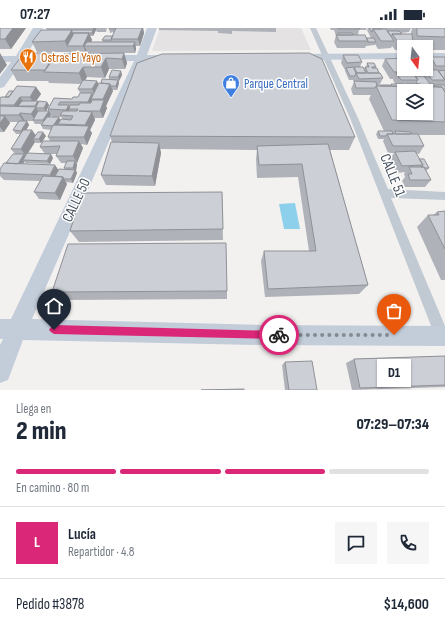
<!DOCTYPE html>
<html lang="es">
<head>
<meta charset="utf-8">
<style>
	:root { --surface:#fff; --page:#f6f6f7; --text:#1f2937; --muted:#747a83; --line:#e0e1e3; --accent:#db2777 }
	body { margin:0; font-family:"Sofia Sans Condensed",sans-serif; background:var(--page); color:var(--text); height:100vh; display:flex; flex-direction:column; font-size:15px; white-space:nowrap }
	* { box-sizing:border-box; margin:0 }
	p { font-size:13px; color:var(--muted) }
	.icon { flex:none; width:22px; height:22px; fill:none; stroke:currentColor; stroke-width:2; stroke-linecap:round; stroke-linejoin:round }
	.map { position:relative; height:362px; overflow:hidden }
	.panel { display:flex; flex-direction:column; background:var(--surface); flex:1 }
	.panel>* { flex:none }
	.needle { width:26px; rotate:165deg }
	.fabs { position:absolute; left:397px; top:12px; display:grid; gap:8px }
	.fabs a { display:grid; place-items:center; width:36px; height:36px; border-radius:0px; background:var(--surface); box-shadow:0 1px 3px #0004; font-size:20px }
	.pin { position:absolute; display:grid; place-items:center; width:34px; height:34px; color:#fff; margin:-41px -17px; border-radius:50% 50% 50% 0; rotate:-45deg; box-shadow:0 0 4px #0007 }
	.pin .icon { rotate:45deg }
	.courier { position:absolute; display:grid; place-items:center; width:40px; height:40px; margin:-20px; border:3px solid #db2777; border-radius:50%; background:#fff; color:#222; box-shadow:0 1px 5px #0007 }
	.bubble { position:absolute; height:28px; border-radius:0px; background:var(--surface); box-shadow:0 1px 3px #0004; font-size:13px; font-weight:800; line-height:28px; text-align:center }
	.headline em { font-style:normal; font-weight:800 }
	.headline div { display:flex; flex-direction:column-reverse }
	.headline { display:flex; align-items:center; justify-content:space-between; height:68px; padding:0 16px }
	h1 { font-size:26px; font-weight:800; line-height:30px }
	.bar { display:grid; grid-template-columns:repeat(4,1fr); gap:6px 4px; align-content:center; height:48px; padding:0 16px }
	.bar i { height:5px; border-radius:3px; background:var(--line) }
	.bar .current { background:var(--accent) }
	.bar p { grid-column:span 4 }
	.line { display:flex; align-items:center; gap:10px; padding:0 16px; border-top:1px solid var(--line) }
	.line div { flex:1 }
	.round { display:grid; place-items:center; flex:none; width:42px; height:42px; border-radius:0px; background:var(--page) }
	.status { display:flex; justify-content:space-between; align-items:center; height:28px; padding:0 20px; background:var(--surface); direction:ltr }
	.status svg { height:11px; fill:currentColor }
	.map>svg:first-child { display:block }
</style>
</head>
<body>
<div class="status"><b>07:27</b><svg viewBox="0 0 49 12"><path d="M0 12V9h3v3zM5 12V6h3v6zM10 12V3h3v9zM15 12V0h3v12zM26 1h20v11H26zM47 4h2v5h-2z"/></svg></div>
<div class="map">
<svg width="445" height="362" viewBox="0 0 445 362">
	<rect width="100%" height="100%" fill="#f3f1f0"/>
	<path fill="#e4e2e2" d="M160,0H301L311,22L152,23Z"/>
	<path fill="#8dd0ec" d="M295,175L300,201H284L279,176Z"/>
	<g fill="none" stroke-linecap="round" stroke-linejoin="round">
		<path fill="#c1c9d2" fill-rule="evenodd" d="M310,0H316L358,90L388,161L445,164V172L391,170L445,298V314L442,315L437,313L350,90Z"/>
		<path fill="#c3ccd9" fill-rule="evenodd" d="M33,0H43L26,28H40L45,31L40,34H22L4,59L0,60V49L11,34H0V28H16Z
			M147,0H157L147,27H170L175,30L170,33H144L32,291L261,297L445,298V318L261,317L23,312L8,352L0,355V317L3,311H0V291H11L134,33H104L99,30L104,27H137Z
			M404,25V31L296,32L291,29L296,26Z
			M426,25H445V31H426Z"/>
	</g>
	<path fill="#afb2b8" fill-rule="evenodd" d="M0,0H26L11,21H0Z
		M46,0H107L106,4H97L96,2L93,8H90L92,12L91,14H103L102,12L113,8L114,4L110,5L109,1L143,0L144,5L140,18H136V21L135,25H124L127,35L125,41H109L105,50L87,49L85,52L97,53L98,56L109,52V49L121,43L122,47L119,53V55L117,62H112L113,63L106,78L107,80L103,90H95V92L90,102L92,105L87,117L81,116L83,120L77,135H76L77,136L76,143L77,145L73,155L66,154L67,156L60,172L39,171L34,164L40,153L4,152L0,148V141L15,126L11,121L20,106H16L13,102L18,94H9L10,95L4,104H0V70L5,69L13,63L36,59L41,66L36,73H38L39,74H47L49,77L46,83H48V81L54,70L72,71L78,69L80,65L78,61L81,56L49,55L48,53H17L11,42L55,25L58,30L60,31L113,25H87V23L86,25H70L69,24H37L32,14L47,2ZM51,87L52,89H61L63,91L60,92L50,89ZM27,93H33L35,96H42L41,97L43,101L51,102L48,109L50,113L40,119L45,126H57L56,128L61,135H66L64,140L65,141L58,142L23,136L24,134L26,135L50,136L53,130L28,125L35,114L36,115H41L46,108L36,107L26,102L29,97Z
		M159,0H276V4L232,3V6L218,5V3L159,2Z
		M330,0H367L366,2H359L358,7L366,10H371L367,2L368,0H381L382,1L383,0H411L409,4L401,5L402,6H411V4L412,1L411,0H445V22H426V19H404V22H395L392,18L391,20L378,21L375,16V17L366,18L365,20H337L334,14L336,8L334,2H331Z
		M343,27L362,34L360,39L364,41L365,39H366L367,35L376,39V40L383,50L379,58L380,57L390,58L391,56H395L393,52V51H390L382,38L385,31L404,41H426V32L428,35L431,29H445V107H418L424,118L419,126L416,125L419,131L429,140L426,143L431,152L425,159H405L402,153L405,149L404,146L405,144L397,145L390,131L394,125H388L383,113L384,111H378L376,106L378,103H384L369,71L371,67H353L351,61L354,54L353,52H349L345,43V42L341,35Z
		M110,108L355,109L349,122H330L368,257L359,266L265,269L261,233L264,223H309L298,149L257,150L256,131L257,122L160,121L161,125L155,158L106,157L101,147L112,114Z
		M222,164L223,212L79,214L70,203Z
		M445,183V252H441L417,199L428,187H433L437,184Z
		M227,263V271L63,272L52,264Z
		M445,328V359L352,362L346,335L354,331Z
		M285,334L317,362H285L282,337Z"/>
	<path fill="#8f9196" d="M13,0H26L11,21L5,11Z
		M93,0H96V2L93,8L92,5L93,2Z
		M142,0H143L144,5L140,18L138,11Z
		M72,2L75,12L67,18L69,24L65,13Z
		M89,5L92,12L89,18H84L87,23L86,25L83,18Z
		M135,14L136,21L135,25L133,18Z
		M0,25L7,37L0,46Z
		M55,25L60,35L45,42Z
		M124,25L127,35L125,41L122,31Z
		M106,30L109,41L105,50L101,39Z
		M83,39L87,49L83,56L79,45Z
		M121,43L122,47L119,53L118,49Z
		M118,52L119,55L117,62L116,58Z
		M97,53L100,60L95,69L92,61Z
		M110,56L113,63L106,78L107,80L103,90L100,83L104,73L103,71Z
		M36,59L41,66L34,76L30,69Z
		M92,65L94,71H91L93,76L91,82L88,74Z
		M20,69L25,76L19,85L14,77Z
		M38,73L40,77L36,80L40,86L35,92L31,86Z
		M47,74L49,77L46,84L44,80Z
		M69,77L71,81H69L71,87L70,88L66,82Z
		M49,83L51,87L45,96L43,92Z
		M92,84L95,92L90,102L92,105L87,117L84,109L87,101L85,97Z
		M20,85L25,93L24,94L19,87Z
		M5,88L10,95L4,104L0,99V95Z
		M59,89L61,93L58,96V97L55,102L53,98Z
		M27,93L29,97L24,106L21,103Z
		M32,102L37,109L33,111L35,114L26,128L21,121Z
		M43,104L46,108L41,115L39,111Z
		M79,113L83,120L77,135L73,128Z
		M159,115L161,125L155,158L152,148Z
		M24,126L27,130L23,132L24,134L19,142L17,138Z
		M51,126L53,130L50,136L47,133Z
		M75,133L77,136L76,143L77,145L73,155L71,151L75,143L73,140Z
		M55,137L60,144L55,154L50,147Z
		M63,149L67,156L60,172L55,165Z"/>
	<path fill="#cccfd6" stroke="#8f9196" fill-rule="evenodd" d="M0,0H13L5,11H0Z
		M109,0H116V1H109Z
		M116,0H142L138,11H111Z
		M337,0H359L360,1H338Z
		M369,0H381L382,1H373L372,4Z
		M417,0H445V9L417,8Z
		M373,1H386L394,13H381Z
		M41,2H72L65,13L32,14Z
		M71,2H93L92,5H73Z
		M387,3H399L402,6H392L393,7H390Z
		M74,5H89L83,18H67Z
		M338,5H352L353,7H338Z
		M392,6H412L413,14L399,15Z
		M336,7H365L368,13H339Z
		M105,8H113L111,11L112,12H102Z
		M366,10H374L376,14H368V13Z
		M87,14H135L133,18H84Z
		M24,25H55L45,42H11Z
		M124,25L122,31L106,30L101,39H83L79,45L44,44L54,30L60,31L64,26Z
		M309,25L322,31L355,109L110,108L137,35L162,26Z
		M343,27H358L362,34L347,35Z
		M431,29H445V38H436Z
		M404,30V41H419L421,44H413L412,41H408L409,44H394L385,31Z
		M426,32L429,37H426Z
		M367,35H374L376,39H372V40H377L379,45H368L365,39H369Z
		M426,38H429L432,42H425L424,44H423L420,41H426Z
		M353,39L356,45L355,48H350L346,40Z
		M354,39H363L366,45H357Z
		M112,42L121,43L118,49H109Z
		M425,42H438L445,52H432Z
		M445,42V52L438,43Z
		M356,45H380L383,50L359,51Z
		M396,45H413L418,52H401Z
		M415,48H424L430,56H434L435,58H423L421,56H417L416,54L418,52Z
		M102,51L118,52L116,58H111L110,56L101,55Z
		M83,52L97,53L92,61H78Z
		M354,53L376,54L377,58H376L375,60H356Z
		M99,55L110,56L103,71H91Z
		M391,56H404L405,58H392Z
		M406,56H419L421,58H407Z
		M380,57H390L391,58H381Z
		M436,57H445V64L442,59H437Z
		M17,58L36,59L30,69H20L14,77H0V70L1,69H9Z
		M376,58L442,59L445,64V94L392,92ZM404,63H426V85H404Z
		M9,63H13L9,69H5Z
		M80,65H92L88,74H60L58,77H69L66,82L48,81L54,70L72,71L73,69H78Z
		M92,72H104L100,83H79L92,84L85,97L58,96L61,91L71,92L73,88L60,87L63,83H77L78,81H69L70,77H79L80,75H91Z
		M22,73H38L35,78H18Z
		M39,73L47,74L44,80H36V79Z
		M0,78L36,79L31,86L20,85L19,87H0Z
		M38,83H49L43,92H33Z
		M0,88H5L0,95Z
		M47,89H59L53,98L41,97Z
		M19,93H27L21,103L13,102Z
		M53,97L89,98L84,109H48Z
		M23,102H32L21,121H11Z
		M378,103H392L393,106H387L386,108H380Z
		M395,103L411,104V106H396Z
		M38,104H43L39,111H33Z
		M387,106H418L424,118H393Z
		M43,113H79L73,128H56L60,118L40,119Z
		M111,114L159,115L152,148L101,147Z
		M328,116L368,257L268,261L264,223H316L302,136L259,137L257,118Z
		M415,123L423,137L402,138L395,124Z
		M27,125L51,126L47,133L23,132Z
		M13,126H24L18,136L6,135Z
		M419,131H424L429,140H425L424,139H421L423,137Z
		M67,133H75L73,140H64Z
		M4,135L55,137L50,147L0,145V141Z
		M409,139H424L431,152H410L408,146H412Z
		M59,141L75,142L71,151H64L63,149L55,148Z
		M43,148L63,149L55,165L34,164Z
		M222,164L223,201L70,203L82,165Z
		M445,183V221L428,187H439L437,184Z
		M226,215L227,263L52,264L68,216Z
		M445,328V357L360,360L354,331Z
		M312,333L317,362H289L285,334Z
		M244,361V362H201Z"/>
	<path fill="#db2777" d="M54,297L279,303L282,304L283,307L282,310L279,311L54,306L51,304L49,302L51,299Z"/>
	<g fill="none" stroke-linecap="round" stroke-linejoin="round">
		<path stroke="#848a91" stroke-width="4" stroke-dasharray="0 7.2" d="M279,307H394"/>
	</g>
	<defs>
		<g id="restaurant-pin" transform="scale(0.9)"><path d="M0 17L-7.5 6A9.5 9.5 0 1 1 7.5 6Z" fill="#e8710a" stroke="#fff"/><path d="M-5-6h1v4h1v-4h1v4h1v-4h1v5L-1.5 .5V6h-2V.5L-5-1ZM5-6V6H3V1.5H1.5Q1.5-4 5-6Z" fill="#fff"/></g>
		<g id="shop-pin" transform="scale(0.9)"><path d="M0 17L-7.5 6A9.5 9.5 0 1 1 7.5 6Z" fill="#3f7fe0" stroke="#fff"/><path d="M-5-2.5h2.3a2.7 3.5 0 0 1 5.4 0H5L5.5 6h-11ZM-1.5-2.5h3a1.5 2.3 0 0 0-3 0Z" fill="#fff"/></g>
	</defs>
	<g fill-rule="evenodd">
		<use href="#restaurant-pin" x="28" y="29"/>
		<use href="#shop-pin" x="231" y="55"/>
	</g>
	<g text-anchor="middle" stroke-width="3" stroke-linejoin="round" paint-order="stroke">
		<g font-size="13" fill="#c56008" stroke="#fff" text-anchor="start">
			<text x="41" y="34">Ostras El Yayo</text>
		</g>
		<g font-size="13" fill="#366cbe" stroke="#fff" text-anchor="start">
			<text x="244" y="60">Parque Central</text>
		</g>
		<g font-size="15" fill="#48525e" stroke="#fff">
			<text transform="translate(393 147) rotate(68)" y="5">CALLE 51</text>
			<text transform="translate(76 172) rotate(-65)" y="5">CALLE 50</text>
		</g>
	</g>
</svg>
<div class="fabs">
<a><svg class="needle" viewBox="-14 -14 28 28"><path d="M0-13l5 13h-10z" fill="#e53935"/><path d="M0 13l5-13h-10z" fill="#747a83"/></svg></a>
<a><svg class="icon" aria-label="layers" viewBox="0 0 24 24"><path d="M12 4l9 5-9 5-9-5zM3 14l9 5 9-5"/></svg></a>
</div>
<div class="pin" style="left:394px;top:307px;background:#ea580c"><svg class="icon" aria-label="bag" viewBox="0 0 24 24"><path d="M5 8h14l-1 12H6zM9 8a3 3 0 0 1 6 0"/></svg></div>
<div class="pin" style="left:54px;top:302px;background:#1f2937"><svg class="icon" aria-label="home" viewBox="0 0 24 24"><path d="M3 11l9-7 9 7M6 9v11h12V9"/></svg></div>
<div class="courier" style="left:279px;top:307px"><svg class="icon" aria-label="bike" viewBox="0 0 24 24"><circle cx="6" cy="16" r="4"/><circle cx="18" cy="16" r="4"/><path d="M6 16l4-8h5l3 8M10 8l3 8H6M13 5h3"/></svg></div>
<div class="bubble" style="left:377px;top:331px;width:34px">D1</div>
</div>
<section class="panel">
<div class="headline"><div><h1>2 min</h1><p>Llega en</p></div><em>07:29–07:34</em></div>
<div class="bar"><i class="current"></i><i class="current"></i><i class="current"></i><i></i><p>En camino · 80 m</p></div>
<div class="line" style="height:72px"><b class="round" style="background:var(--accent);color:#fff">L</b><div><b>Lucía</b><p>Repartidor · 4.8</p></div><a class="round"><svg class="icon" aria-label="chat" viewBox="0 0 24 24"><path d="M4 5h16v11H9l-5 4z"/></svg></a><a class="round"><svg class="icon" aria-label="phone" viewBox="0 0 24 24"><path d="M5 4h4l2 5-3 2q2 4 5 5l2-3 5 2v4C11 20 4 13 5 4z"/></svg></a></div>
<div class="line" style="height:52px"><div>Pedido #3878</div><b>$14,600</b></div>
</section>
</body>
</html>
